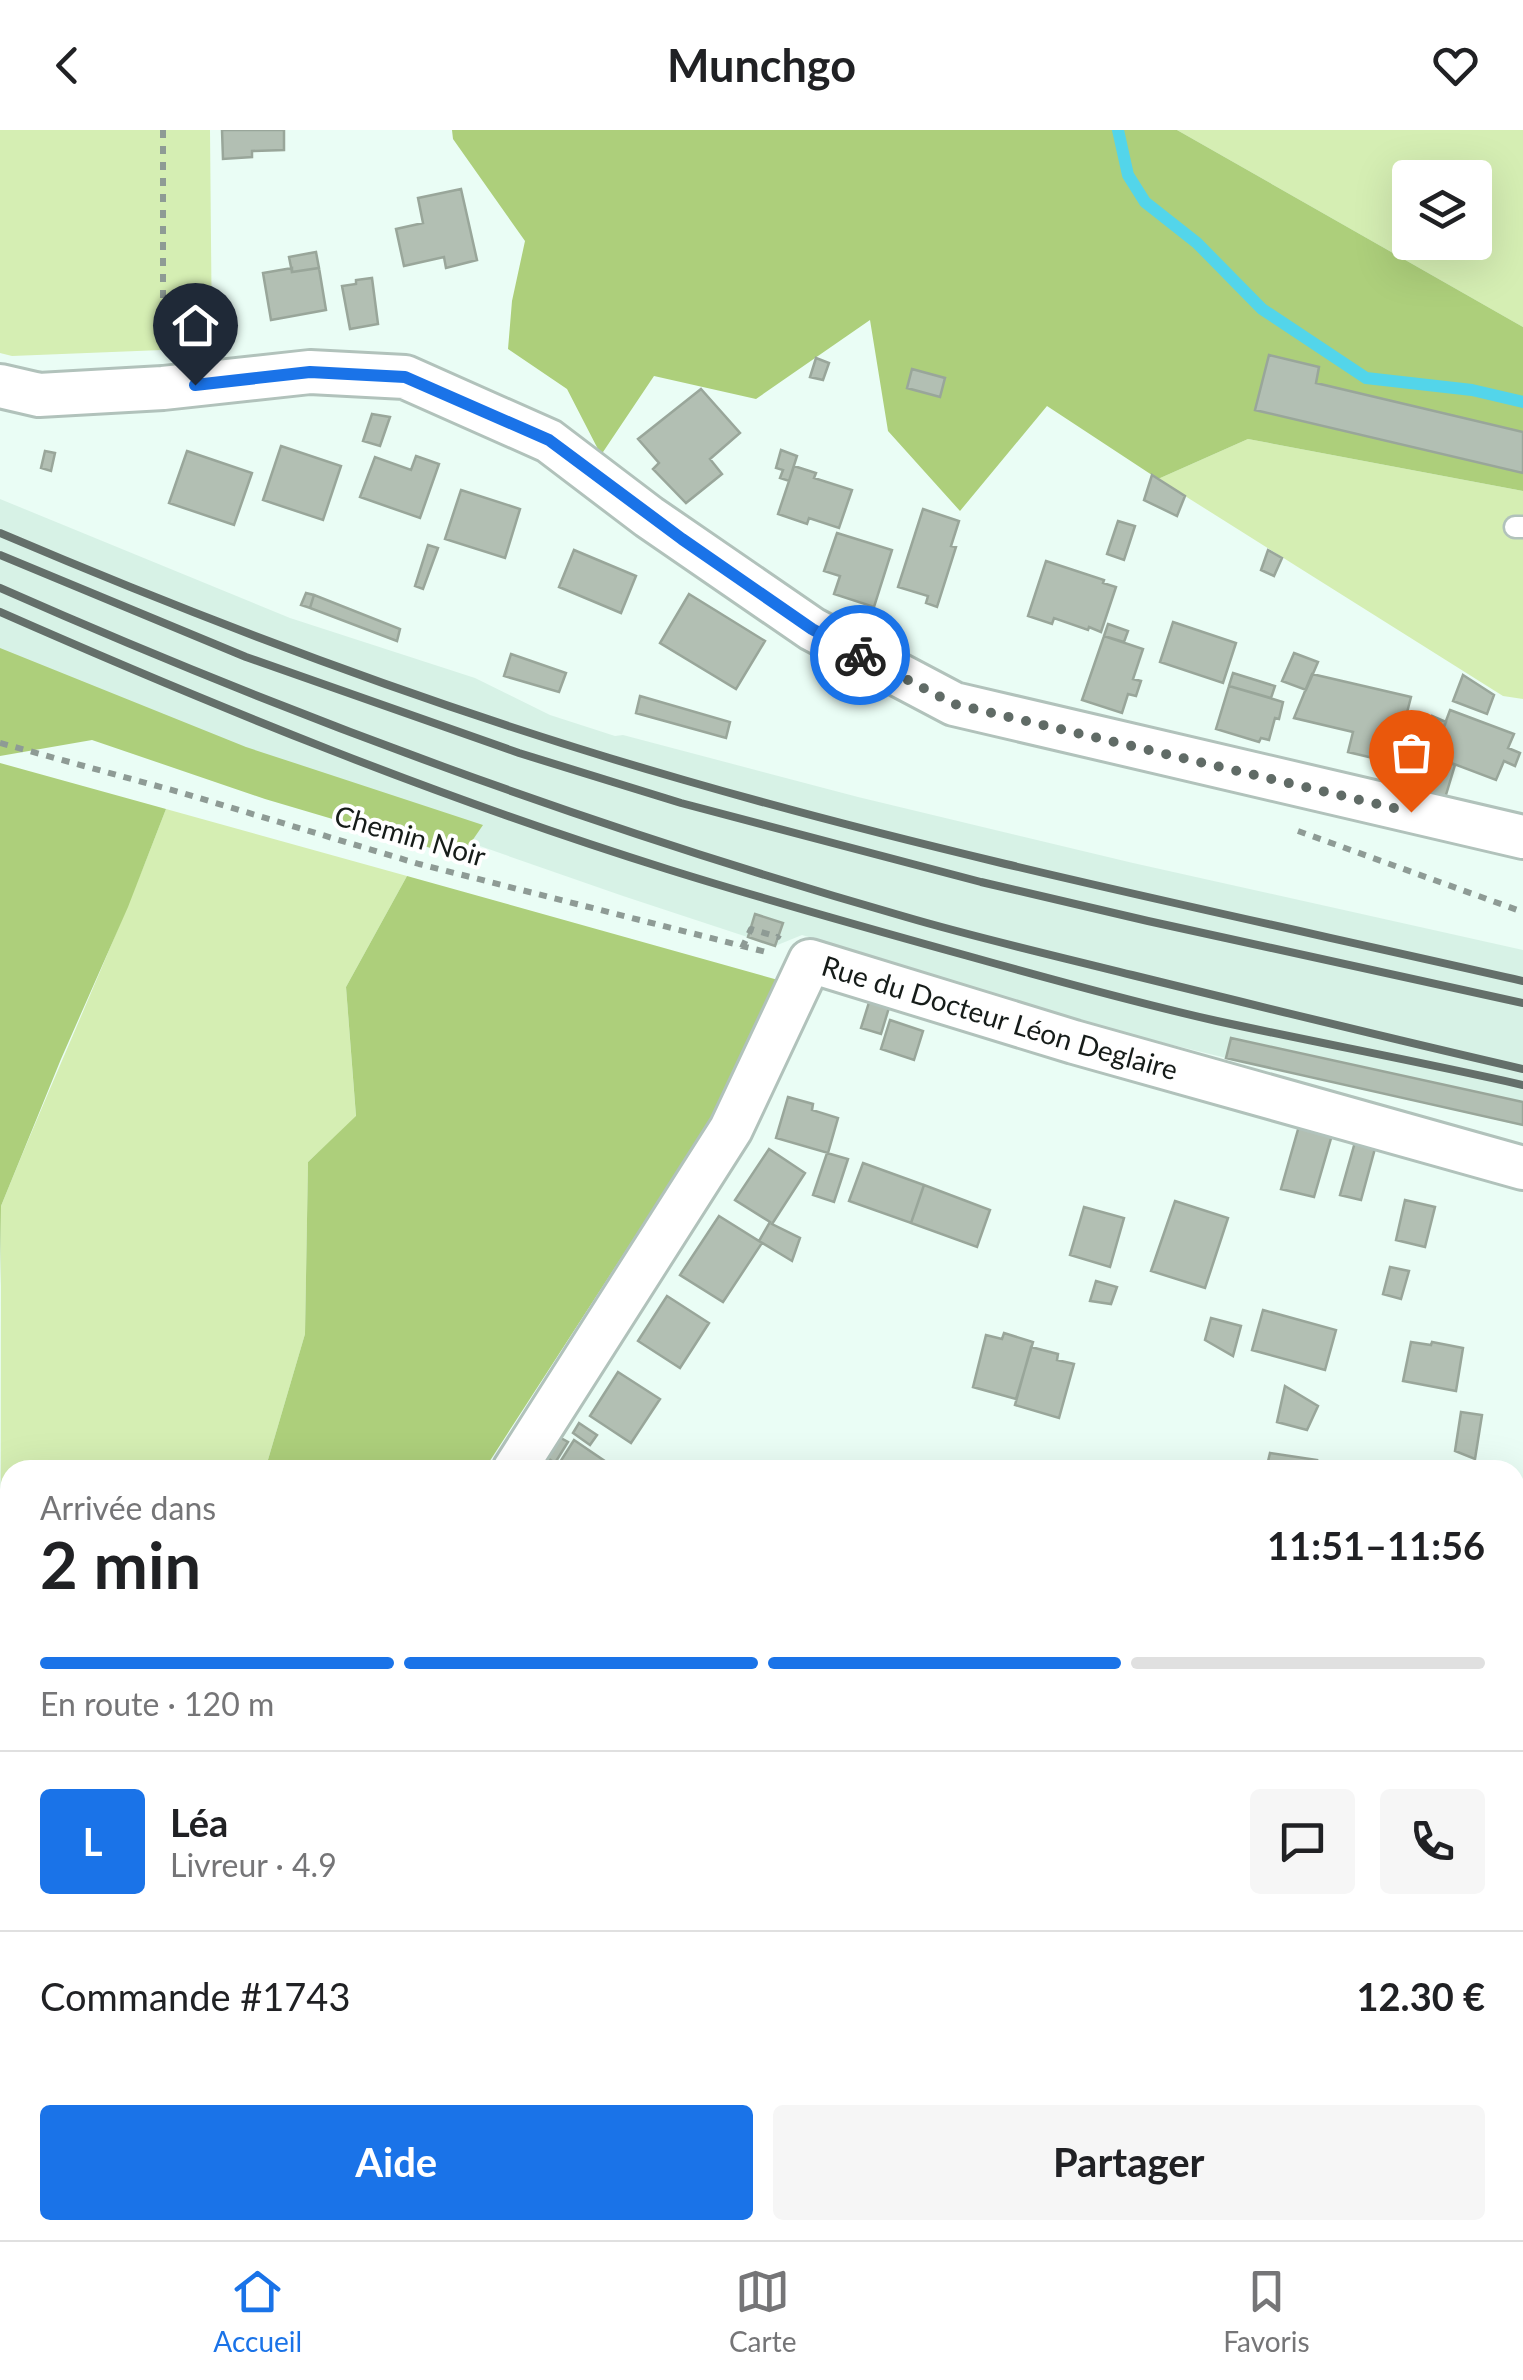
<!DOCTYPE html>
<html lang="fr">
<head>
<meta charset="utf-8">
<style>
	:root { --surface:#fff; --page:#f6f6f6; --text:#202124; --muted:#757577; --line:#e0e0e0; --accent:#1a73e8 }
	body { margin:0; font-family:Lato,sans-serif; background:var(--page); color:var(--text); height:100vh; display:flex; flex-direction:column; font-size:38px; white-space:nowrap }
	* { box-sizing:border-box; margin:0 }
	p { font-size:32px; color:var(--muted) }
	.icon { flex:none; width:55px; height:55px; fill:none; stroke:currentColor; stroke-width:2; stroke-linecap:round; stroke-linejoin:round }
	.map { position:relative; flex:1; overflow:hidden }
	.details { position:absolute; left:0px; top:1330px; width:1525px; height:780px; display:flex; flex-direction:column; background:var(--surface); border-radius:30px 30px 0 0; box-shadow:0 10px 40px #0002 }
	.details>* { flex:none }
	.controls { position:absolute; left:1392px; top:30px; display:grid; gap:20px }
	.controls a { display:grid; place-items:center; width:100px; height:100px; border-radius:10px; background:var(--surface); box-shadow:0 10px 40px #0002; font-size:50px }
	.pin { position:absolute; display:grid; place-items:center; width:85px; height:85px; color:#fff; margin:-102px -42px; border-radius:50% 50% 50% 0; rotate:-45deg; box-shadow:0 0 10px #0007 }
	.pin .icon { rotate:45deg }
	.courier { position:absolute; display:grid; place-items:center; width:100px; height:100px; margin:-50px; border:8px solid #1a73e8; border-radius:50%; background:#fff; color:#222; box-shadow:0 2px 12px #0007 }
	.head em { font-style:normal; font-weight:700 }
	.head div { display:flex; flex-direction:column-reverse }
	.head { display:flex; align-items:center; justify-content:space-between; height:170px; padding:0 40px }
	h1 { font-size:65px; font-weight:700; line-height:75px }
	.bar { display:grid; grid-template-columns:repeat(4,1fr); gap:15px 10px; align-content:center; height:120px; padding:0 40px }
	.bar i { height:12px; border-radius:8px; background:var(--line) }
	.bar .selected { background:var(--accent) }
	.bar p { grid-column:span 4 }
	.line { display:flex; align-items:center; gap:25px; padding:0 40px; border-top:2px solid var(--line) }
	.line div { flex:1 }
	.round { display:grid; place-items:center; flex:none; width:105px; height:105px; border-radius:10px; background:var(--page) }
	.primary-button { display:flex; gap:20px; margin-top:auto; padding:20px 40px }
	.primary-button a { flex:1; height:115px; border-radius:10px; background:var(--accent); color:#fff; font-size:40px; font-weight:700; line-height:115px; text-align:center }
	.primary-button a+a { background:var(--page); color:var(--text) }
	header { display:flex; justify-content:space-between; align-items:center; height:130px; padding:0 40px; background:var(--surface); font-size:45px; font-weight:700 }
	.menu { display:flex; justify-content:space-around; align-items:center; height:140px; border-top:2px solid var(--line); background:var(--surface); font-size:28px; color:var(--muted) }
	.menu a { display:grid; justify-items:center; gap:5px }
	.menu .selected { color:var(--accent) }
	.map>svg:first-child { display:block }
</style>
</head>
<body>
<header><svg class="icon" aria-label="back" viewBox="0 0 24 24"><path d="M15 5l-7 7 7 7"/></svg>Munchgo<svg class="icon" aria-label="heart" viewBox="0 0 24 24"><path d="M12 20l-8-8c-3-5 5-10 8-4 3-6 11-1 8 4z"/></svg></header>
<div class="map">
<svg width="1523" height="2110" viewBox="0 0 1523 2110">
	<rect width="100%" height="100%" fill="#eafdf5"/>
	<path fill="#d7f2e6" d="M0,369L290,488L475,548L550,585L615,606L623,605L858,667L1133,733L1523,820V996L1226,928L1099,897L802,805L775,816L623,766L187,614L0,540Z"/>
	<path fill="#d5eeb3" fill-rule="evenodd" d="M0,0H210L212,218L12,226L0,223Z
		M1177,0H1523V197ZM1410,48H1475V112H1410Z
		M1248,309L1523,361V569L1503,566L1158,349Z
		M166,679L407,746L346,857L356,987L308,1032L305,1204L265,1340H10V2100H62L61,2110H0L1,1076C55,943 115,813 166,679Z"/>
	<path fill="#adcf7b" d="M452,0H1177L1523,197V361L1248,309L1158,349L1047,276L960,381L888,301L870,190L756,269L654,246L601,325L567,259L508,219L512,171L525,111L453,9Z
		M0,518L246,617L483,695L461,727L265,669L92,610L0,626Z
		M0,633L166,679L128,777L61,929L1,1076L0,1157Z
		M407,746L778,850L718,978L484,1340H265L305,1204L308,1032L356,986L346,857Z"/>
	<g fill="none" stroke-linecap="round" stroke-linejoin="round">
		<path stroke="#53d5ea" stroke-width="12" d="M1118,0L1128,45L1145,72L1197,113L1262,179L1366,248L1472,260L1523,272"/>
	</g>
	<path fill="#b2bfb3" stroke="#99a69a" stroke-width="2.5" d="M222,0H284V20L252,21V27L223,29Z
		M461,59L477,130L446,138L444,127L404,136L396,99L423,93L418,68Z
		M316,122L319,138L292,142L289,127Z
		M292,138V142L319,138L326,180L271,190L263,143Z
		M372,148L378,194L350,199L342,156L356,154V150Z
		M1269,225L1319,237L1316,253L1523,302V343L1255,280Z
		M816,228L829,233L823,250L810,247Z
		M912,239L945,248L940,267L907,258Z
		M701,259L740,303L710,329L722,344L686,373L653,339L659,333L638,309Z
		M372,284L390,287L380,316L363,311Z
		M281,316L341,336L323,390L263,370Z
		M781,320L797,326L789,351L780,348L783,340L776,338Z
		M45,321L55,323L51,341L41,338Z
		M187,321L252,343L234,395L169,373Z
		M416,326L439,334L420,388L360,367L375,327L411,340Z
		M794,336L816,343L814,348L852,360L839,398L809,388L807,394L778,384Z
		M1152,345L1185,366L1177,386L1144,370Z
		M461,360L520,379L505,428L445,409Z
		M923,379L959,391L951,416L956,417L937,477L926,473L928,466L898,457Z
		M1118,391L1135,396L1124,430L1107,424Z
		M837,403L892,420L874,477L834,464L840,446L824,441Z
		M428,415L438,418L423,459L415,456Z
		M574,420L636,446L621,483L559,457Z
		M1268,420L1282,428L1274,446L1261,440Z
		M1046,431L1104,450L1103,453L1116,457L1101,502L1089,497L1088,500L1054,488L1052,494L1028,486Z
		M306,463L314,465L310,478L301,475Z
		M689,464L765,511L736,559L660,513Z
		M314,465L400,499L397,511L310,478Z
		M1173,492L1236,513L1223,553L1160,532Z
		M1108,494L1128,501L1124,512L1104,506Z
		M1104,506L1143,519L1133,549L1141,551L1136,566L1128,564L1122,583L1082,570Z
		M1294,523L1318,532L1306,560L1282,551Z
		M511,524L566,543L559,562L504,546Z
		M1233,543L1275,556L1271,568L1229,556Z
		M1312,544L1411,567L1394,633L1348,622L1353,602L1294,588Z
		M1463,545L1494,565L1487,584L1453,571Z
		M1229,556L1283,572L1279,589L1275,588L1269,610L1261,608L1259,612L1216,599Z
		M640,566L730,592L726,608L636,583Z
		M1450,580L1514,604L1508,618L1520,623L1515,636L1504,631L1496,650L1433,626Z
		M1432,586L1446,592L1436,617L1422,613Z
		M1423,613L1436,617L1428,639L1416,634Z
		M1433,626L1455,635L1445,668L1419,661Z
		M755,784L783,793L775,816L748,807Z
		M871,866L891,871L881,904L861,898Z
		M890,890L923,901L914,930L881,919Z
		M1231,908L1523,972V995L1226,928Z
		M788,967L813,974L812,980L838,988L828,1023L776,1008Z
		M1301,989L1334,998L1314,1067L1281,1059Z
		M1357,1005L1377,1011L1361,1070L1340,1065Z
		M769,1019L805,1043L772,1094L800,1108L792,1131L759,1111L770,1092L735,1070Z
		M827,1023L848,1029L834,1072L813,1065Z
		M863,1033L924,1055L911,1093L849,1071Z
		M924,1055L990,1080L977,1117L911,1093Z
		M1405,1070L1435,1077L1425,1117L1396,1110Z
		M1175,1071L1228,1088L1205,1158L1151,1141Z
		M1084,1077L1124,1088L1110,1137L1070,1125Z
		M719,1086L762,1113L723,1172L680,1145Z
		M1390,1137L1409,1141L1401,1169L1383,1164Z
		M1096,1151L1117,1157L1111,1174L1090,1171Z
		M667,1166L709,1193L680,1238L638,1211Z
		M1263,1180L1336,1200L1325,1240L1252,1220Z
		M1211,1188L1241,1196L1233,1226L1205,1210Z
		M1004,1203L1033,1212L1016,1269L973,1257L986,1205L1002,1209Z
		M1411,1212L1431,1215L1432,1212L1463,1218L1456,1261L1403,1251Z
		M1031,1217L1058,1224L1057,1230L1074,1234L1059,1288L1015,1275Z
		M618,1242L660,1269L631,1313L590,1286Z
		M1285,1256L1318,1276L1307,1300L1277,1292Z
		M1461,1282L1482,1285L1475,1329L1455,1321Z
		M579,1293L597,1305L590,1315L573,1303Z
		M559,1307L568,1312L555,1333L546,1327Z
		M574,1310L615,1338L614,1340H555Z
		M1270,1323L1317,1330L1315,1340H1266Z
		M1515,1910L1523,1912L1515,1967Z
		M1523,1918V1970L1515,1969Z
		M0,2046L10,2047V2077L0,2076Z
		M657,2100H681L679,2109L656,2102Z
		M772,2100H815L813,2110H769Z
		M815,2100H826L824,2109L831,2110H813Z
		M849,2100H935L932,2110H847Z
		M1022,2100H1115L1113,2110H1020Z
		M1186,2100H1283L1282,2106L1289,2107L1288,2110H1185Z
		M1399,2100H1464L1463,2110H1397Z
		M171,2103L239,2108V2110H171Z"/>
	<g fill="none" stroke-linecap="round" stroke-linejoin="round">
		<g stroke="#b1c2bb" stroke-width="25">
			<path id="service" d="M1515,397H1523"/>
		</g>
		<g stroke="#b1c2bb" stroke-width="48">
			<g id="minor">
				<path d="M0,256L39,265L163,258L310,242L405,247L549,311L649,387L812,499L954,574L1523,707"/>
				<path id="s1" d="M514,1340L731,999L810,831L1074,912L1523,1038"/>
				<path d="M1515,1890L1523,1892"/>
				<path d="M601,2100L633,2110"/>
				<path d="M301,2110V2100"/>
				<path d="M1161,2110L1163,2100"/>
			</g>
		</g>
		<path stroke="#8e9b95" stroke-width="6" stroke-dasharray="8 8" stroke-linecap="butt" d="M163,0V219
			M0,613L179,662L419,734L770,823
			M1298,701L1523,782
			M742,818L751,799L778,807L779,805"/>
		<use href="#service" stroke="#fff" stroke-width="20"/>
		<use href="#minor" stroke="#fff" stroke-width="42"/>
		<path stroke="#646f6a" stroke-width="8" d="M0,403C223,498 450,583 684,650C960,730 1242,787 1523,851
			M0,425L246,527L519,623L681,673L981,752L1148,791L1523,873
			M0,458C294,588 598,699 906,787C981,809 1057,826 1132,845C1262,877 1392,909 1523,939
			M0,482C218,578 440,668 667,739C766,770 867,798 968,826C1050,849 1133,872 1217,891C1319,913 1421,932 1523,955"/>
	</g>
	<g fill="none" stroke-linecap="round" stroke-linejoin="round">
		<path stroke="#606b66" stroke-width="10" stroke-dasharray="0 18" d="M860,525L954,574L1411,682"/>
		<path stroke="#1a73e8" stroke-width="12" d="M195,255L310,242L405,247L549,310L682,409L812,499L860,525"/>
	</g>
	<g text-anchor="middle" stroke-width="8" stroke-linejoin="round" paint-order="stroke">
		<g font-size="28" fill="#161c19" stroke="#fff">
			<text transform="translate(410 706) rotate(16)" y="10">Chemin Noir</text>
			<text dy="10" stroke="none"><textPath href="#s1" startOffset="788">Rue du Docteur Léon Deglaire</textPath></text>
		</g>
	</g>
</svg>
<div class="controls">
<a><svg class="icon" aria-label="layers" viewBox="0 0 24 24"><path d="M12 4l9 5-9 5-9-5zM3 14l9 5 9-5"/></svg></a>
</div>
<div class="pin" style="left:1411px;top:682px;background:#ea580c"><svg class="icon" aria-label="bag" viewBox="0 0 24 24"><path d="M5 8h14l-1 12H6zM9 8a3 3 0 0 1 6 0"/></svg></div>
<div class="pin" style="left:195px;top:255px;background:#1f2937"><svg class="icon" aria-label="home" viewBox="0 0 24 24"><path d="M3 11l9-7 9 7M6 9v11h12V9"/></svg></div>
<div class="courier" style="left:860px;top:525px"><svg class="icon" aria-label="bike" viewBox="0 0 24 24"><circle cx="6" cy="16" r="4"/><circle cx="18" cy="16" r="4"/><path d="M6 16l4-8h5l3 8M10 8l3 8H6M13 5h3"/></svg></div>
<section class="details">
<div class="head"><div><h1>2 min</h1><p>Arrivée dans</p></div><em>11:51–11:56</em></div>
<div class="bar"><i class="selected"></i><i class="selected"></i><i class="selected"></i><i></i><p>En route · 120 m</p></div>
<div class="line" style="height:180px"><b class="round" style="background:var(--accent);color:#fff">L</b><div><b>Léa</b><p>Livreur · 4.9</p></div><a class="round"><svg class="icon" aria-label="chat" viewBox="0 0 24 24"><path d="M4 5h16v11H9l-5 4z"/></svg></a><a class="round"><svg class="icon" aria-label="phone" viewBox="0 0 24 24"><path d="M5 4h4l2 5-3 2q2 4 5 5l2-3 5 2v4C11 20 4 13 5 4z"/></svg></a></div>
<div class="line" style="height:130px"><div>Commande #1743</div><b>12.30 €</b></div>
<div class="primary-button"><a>Aide</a><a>Partager</a></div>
</section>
</div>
<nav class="menu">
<a class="selected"><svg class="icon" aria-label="home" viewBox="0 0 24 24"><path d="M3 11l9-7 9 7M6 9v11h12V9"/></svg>Accueil</a>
<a><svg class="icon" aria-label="map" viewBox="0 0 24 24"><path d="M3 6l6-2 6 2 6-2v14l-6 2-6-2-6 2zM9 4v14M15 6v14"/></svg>Carte</a>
<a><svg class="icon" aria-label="saved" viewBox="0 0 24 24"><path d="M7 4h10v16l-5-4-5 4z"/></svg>Favoris</a>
</nav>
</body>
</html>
